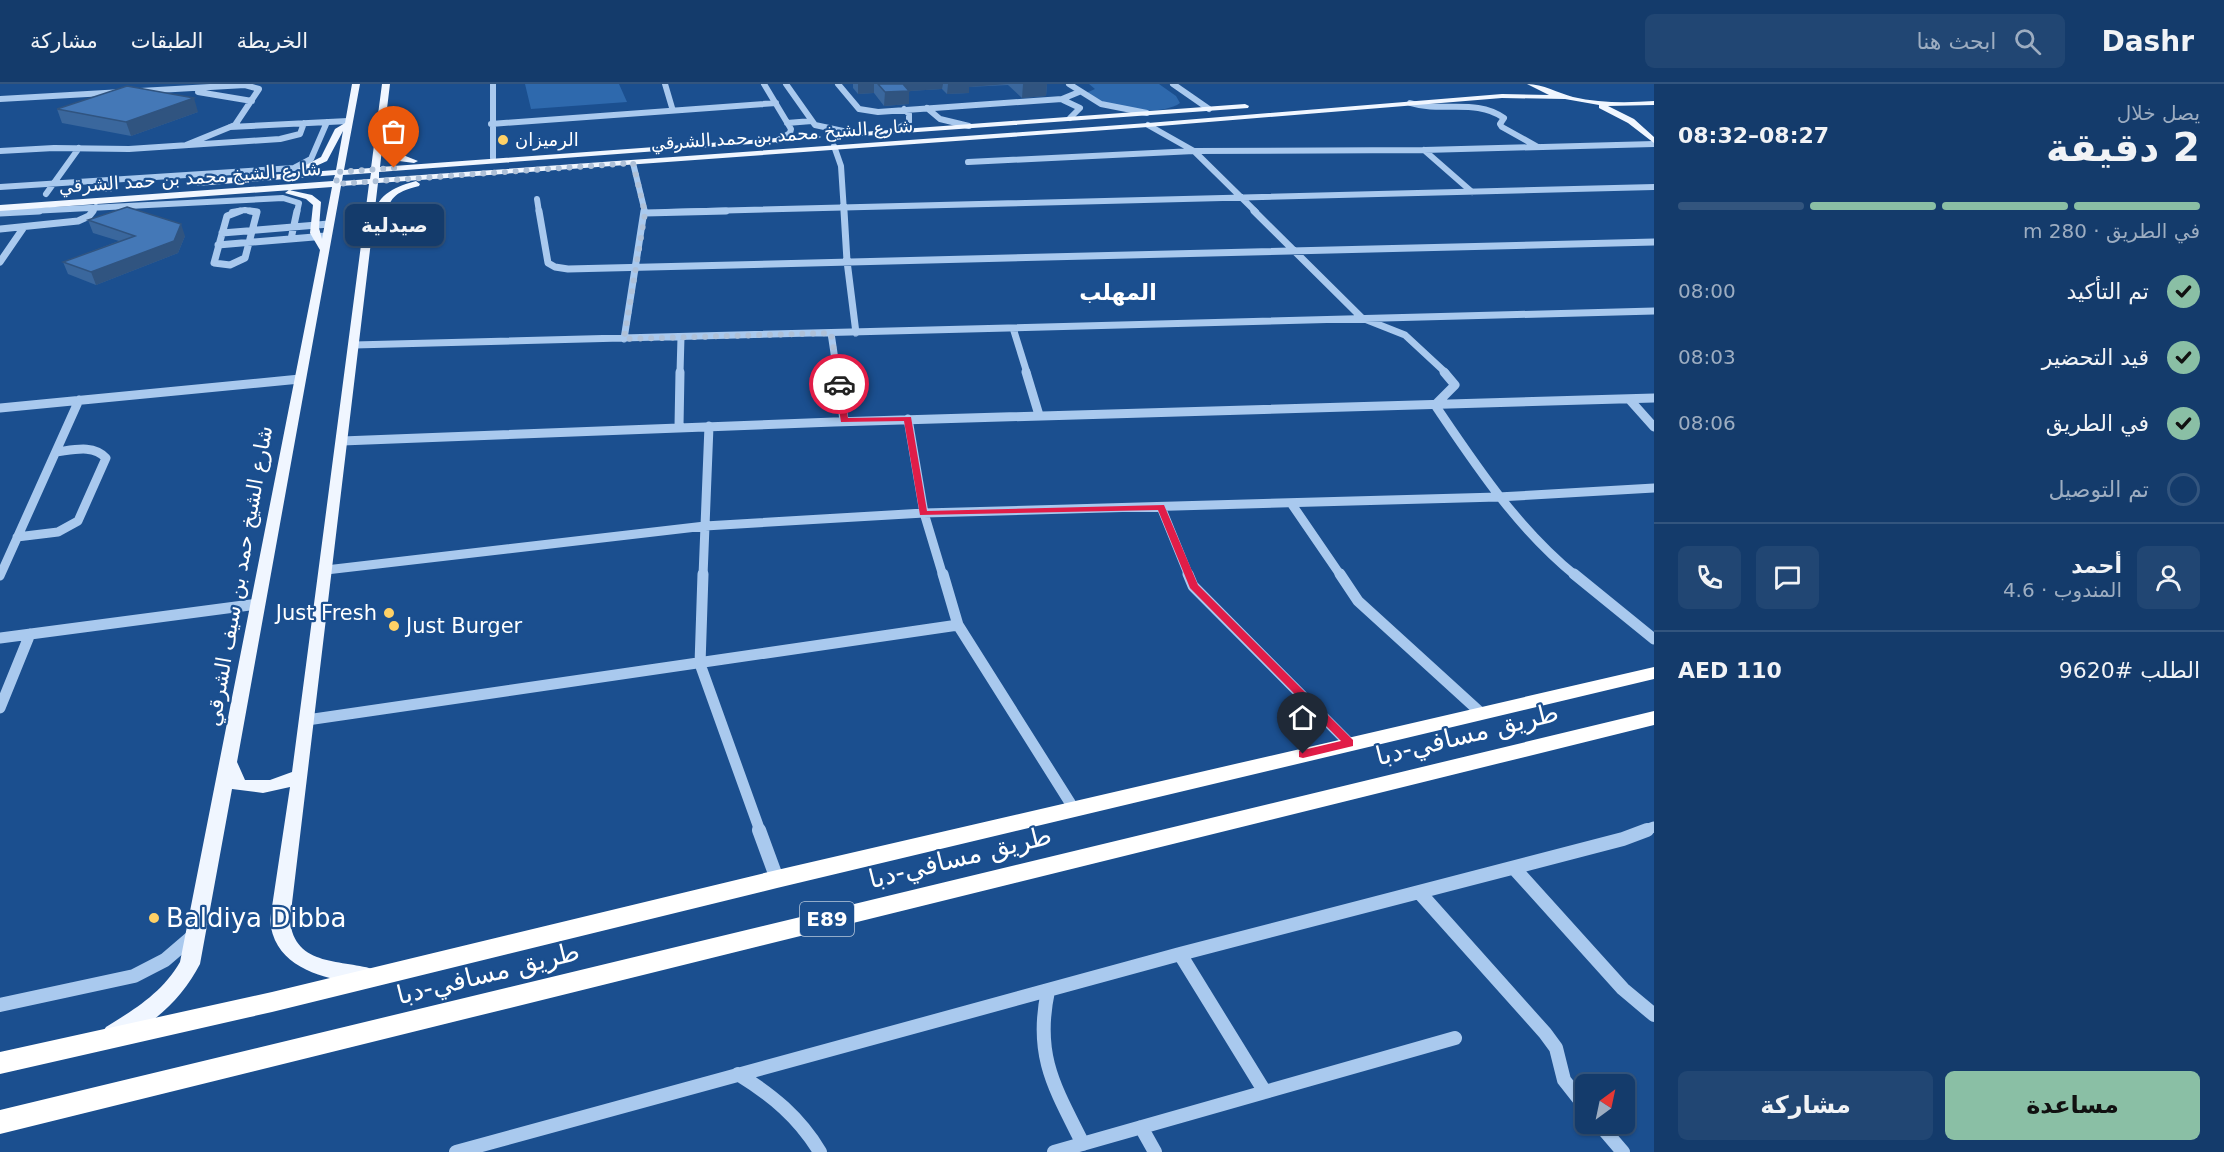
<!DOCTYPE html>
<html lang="ar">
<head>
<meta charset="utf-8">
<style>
	:root { --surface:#143b6b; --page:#214673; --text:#f1f3f6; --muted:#9dadc1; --line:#33557e; --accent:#8abfa5 }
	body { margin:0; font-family:"DejaVu Sans","Noto Sans Arabic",sans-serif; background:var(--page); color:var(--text); direction:rtl; height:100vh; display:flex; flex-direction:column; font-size:22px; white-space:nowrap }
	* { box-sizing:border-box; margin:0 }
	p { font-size:20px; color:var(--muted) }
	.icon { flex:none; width:33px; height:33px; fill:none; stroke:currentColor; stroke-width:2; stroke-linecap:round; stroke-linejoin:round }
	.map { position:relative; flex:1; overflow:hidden; direction:ltr }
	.details { display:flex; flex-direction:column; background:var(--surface); width:570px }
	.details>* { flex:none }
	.needle { width:39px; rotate:33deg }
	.buttons { position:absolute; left:1575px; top:990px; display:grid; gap:12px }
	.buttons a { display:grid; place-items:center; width:60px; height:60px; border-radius:9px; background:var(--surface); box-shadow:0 2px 4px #0004,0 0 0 2px var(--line); font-size:30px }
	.pin { position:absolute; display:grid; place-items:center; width:51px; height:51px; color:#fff; margin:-62px -26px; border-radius:50% 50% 50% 0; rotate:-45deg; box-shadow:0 0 6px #0007 }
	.pin .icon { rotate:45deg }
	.courier { position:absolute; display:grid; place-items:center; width:60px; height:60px; margin:-30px; border:4px solid #e11d48; border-radius:50%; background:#fff; color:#222; box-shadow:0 2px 8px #0007 }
	.bubble { position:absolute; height:42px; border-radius:9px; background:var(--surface); box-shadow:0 2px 4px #0004,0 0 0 2px var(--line); font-size:20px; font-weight:600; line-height:42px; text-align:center; direction:rtl }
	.summary em { font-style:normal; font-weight:600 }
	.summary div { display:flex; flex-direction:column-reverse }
	.summary { display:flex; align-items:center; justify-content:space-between; height:102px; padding:0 24px }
	h1 { font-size:39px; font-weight:600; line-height:45px }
	.bar { display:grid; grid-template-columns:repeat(4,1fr); gap:9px 6px; align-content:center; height:72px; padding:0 24px }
	.bar i { height:8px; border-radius:4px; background:var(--line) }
	.bar .active { background:var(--accent) }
	.bar p { grid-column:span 4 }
	.line { display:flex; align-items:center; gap:15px; padding:0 24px; border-top:2px solid var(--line) }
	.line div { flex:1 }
	.round { display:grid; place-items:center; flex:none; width:63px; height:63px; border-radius:9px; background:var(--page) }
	ol { padding:0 24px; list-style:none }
	li { display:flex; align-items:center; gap:18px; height:66px }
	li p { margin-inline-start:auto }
	li .icon { padding:6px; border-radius:50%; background:var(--accent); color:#111; stroke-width:4 }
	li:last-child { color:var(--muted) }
	li i { width:33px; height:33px; border:3px solid var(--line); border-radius:50% }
	.button { display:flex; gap:12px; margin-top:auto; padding:12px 24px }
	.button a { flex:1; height:69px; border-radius:9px; background:var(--accent); color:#111; font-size:24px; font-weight:600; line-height:69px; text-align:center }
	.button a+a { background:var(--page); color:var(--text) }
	header { display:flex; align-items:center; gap:36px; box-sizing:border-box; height:84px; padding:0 30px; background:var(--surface); border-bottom:2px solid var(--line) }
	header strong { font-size:28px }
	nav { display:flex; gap:33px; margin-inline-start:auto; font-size:21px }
	.search { width:420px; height:54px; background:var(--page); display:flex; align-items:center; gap:15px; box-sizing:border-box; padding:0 21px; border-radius:9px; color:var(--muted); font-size:22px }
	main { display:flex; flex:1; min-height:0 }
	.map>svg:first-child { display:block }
</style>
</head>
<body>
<header>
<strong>Dashr</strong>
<div class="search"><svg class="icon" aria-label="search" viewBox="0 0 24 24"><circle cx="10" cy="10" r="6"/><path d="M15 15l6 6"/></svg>ابحث هنا</div>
<nav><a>الخريطة</a><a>الطبقات</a><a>مشاركة</a></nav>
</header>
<main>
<section class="details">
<div class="summary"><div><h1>2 دقيقة</h1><p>يصل خلال</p></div><em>08:27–08:32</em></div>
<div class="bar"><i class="active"></i><i class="active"></i><i class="active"></i><i></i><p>في الطريق · 280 m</p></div>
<ol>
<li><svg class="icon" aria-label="check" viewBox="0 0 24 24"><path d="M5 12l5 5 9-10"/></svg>تم التأكيد<p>08:00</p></li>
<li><svg class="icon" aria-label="check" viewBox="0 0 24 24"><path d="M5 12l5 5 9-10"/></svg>قيد التحضير<p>08:03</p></li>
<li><svg class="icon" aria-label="check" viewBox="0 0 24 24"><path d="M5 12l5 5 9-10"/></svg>في الطريق<p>08:06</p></li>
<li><i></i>تم التوصيل</li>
</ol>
<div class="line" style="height:108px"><a class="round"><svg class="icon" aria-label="person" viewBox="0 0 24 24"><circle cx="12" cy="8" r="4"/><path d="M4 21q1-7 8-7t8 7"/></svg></a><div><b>أحمد</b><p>المندوب · 4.6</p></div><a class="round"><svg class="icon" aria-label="chat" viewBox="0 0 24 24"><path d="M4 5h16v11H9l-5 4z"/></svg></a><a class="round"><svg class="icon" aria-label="phone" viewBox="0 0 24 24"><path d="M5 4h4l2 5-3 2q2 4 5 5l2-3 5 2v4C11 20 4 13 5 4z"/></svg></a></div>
<div class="line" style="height:78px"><div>الطلب #9620</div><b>AED 110</b></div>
<div class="button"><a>مساعدة</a><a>مشاركة</a></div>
</section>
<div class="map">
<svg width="1654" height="1068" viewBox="0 0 1654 1068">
	<rect width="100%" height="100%" fill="#1b4f8f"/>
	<path fill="#2e69ad" d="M525,0H619L627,18L531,25Z
		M1089,0H1159L1176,12L1180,19C1164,31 1119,27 1100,20C1095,18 1089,13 1084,10L1095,5Z"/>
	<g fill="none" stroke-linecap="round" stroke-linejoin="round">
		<path stroke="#a9c9ee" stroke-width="6" d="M493,0V74
			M665,0L673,27
			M764,0L791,45L790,49L778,56
			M786,0L815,41L857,50
			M838,0L859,25L878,28L1062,15L1079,8
			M1069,0L1101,20L1147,29
			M1173,0L1209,25
			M198,8L252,17
			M0,15L245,1L259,5L235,41L186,61
			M1063,16L1080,24L1070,34
			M1410,19C1442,29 1476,14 1504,34L1500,40L1502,43L1538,63
			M927,24L940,35L969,42
			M787,39L812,37
			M491,40L776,19
			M1148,41L1194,67L1256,128
			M230,43L348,37
			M891,48L909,38V30L904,25
			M834,62L841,82L844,128
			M1424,66L1472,108
			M0,67L54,64L129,65L280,55L300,50L304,39
			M968,78L1194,67L1424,66L1654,60
			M633,79L645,128
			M0,103L294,84L311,75L327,38
			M46,110L79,64
			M537,115L539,128
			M11,128L283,114L299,119L297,128
			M92,128L96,123
			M232,128L245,126L257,128
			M668,128L1654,103"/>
		<path stroke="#a9c9ee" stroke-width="7" d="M240,127L227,132L214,179L230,181L245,174L257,128L250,127
			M539,127L548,179L555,183L568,185L1654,158
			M844,127L847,177L856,249
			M1254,127L1362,234L1405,251L1446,289
			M0,129L39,127
			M645,129L726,127
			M0,145L78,137L89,132L93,127
			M222,149L329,140
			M291,155L297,127
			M218,161L326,152
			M0,178L24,143
			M1013,244L1027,289
			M831,249L837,289
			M624,255L644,127
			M354,261L1654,227
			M680,289L681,253"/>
		<path stroke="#a9c9ee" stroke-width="9" d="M837,288L844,336
			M1026,288L1039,331
			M1444,288L1455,301L1435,321C1477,383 1517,444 1576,492
			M1629,315L1654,343
			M0,324L300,295
			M908,335L924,429L943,492
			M679,342L680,288
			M342,357L834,338L1654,314
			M1291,419L1341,492
			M1161,423L1189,492
			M17,453L58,448L78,437L106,374C93,360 73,366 56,368
			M326,486L705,442L924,429L1498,413L1654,404
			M0,492L79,316
			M703,492L709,342"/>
		<path stroke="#a9c9ee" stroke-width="11" d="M703,490L700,580L760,747
			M943,490L958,541L1074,725
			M1188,490L1193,502L1349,659
			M1340,490L1358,517L1481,629
			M1574,490L1654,555
			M0,554L258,520
			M0,624L30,550
			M307,636L958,541
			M1643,747L1654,743"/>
		<path stroke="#a9c9ee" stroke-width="14" d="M759,746L777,795
			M1514,784L1623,905L1654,931
			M1419,808L1545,949L1556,964L1564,996L1586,1024
			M1180,870L1265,1008
			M1048,907C1034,972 1055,1004 1083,1060
			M0,921L134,892L165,876L193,852
			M738,990C772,1011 799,1033 820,1068
			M1599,1040L1623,1068
			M1141,1043L1155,1068
			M456,1068L1180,870L1623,755L1647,746
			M1054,1068L1455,954"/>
		<path fill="#f0f6ff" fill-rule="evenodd" d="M352,0H360L344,86L371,84L382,0H390L385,41L392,45L393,67L418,77L414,79L399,77L386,70L384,47L380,83L817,51L821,53L817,55L379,88V94L1148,39L1502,10L1549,11L1527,0C1543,0 1558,9 1573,13C1599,19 1627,19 1654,17V21L1608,22L1634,35L1654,53V59L1628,39L1599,24V21L1565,15L1502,14L1148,43L378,99L290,836C294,884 344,875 376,886L379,892L376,898C366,902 354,899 344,897C309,891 273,876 270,836L290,703L263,709L232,705L200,880C182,915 150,945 113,958L106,955L102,949L106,943C135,925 162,909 180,878L320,166L310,149L313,121L306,115L285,109L289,106L312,111L321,118L319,144L322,155L332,103L0,127V121L333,97L335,91L197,102L193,99L197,96L336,86L343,47L327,77L305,87L298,85L321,73L335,45L345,39ZM371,89L370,95L342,97L343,91ZM369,100L292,688L270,696H245L237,678L341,102Z
			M1245,20L1249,22L1248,24L862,52L858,50L862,48Z
			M111,94L118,96L111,108H105L104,106Z
			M416,97L420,100L419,102C392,109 392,113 382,137H376C371,112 397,102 416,97Z"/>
		<path fill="#fff" fill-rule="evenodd" d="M1654,583V595L777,804L272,928L0,990V968L272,908L777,786Z
			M1654,627V641L0,1050V1026Z"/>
	</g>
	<path fill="#3a679d" d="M853,0H1047L1046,12L1022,14L1008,1L969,3V9L947,10L942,5L909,7V20L884,22L874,9L858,10L853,4Z
		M57,25L198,28L131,52L62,39Z
		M88,136L185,152L178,169L96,201L68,190L63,178L119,157L93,149Z"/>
	<path fill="#305480" d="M858,0H874V9L858,10Z
		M898,0H943L942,5L909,7V20L884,22L885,8Z
		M948,0H1008L969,3V9L947,10Z
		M1023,0H1047L1046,12L1022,14Z
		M194,14L198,28L131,52L126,38Z
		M181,140L185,152L178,169L96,201L91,188Z"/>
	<path fill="#4478b7" stroke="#305480" stroke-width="1.5" d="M878,0H903L909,7L885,8Z
		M127,2L194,14L126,38L57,25Z
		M127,123L181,140L174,157L91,188L63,178L135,152L88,136Z"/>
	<path fill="#e11d48" d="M839,298L842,300L848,334L911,333L927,427L1164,421L1198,501L1353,656V662L1303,674L1299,673V667L1341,657L1190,504L1158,426L920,431L904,337L841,338L835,300Z"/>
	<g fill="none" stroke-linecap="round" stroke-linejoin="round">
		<path stroke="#afc1d8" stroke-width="6" stroke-dasharray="0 10.8" d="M394,84L338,88L336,100L633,79L645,129L624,255L831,249L839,300"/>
	</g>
	<g fill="#ffd166" stroke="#1b4f8f" stroke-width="2">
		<circle cx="503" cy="56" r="6"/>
		<circle cx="389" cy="529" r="6"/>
		<circle cx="394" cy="542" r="6"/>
		<circle cx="154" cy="834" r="6"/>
	</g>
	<g text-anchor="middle" stroke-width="4.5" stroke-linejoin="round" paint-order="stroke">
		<g font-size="18" fill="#fff" stroke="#1b4f8f">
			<text transform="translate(782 51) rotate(-4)" y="6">شارع الشيخ محمد بن حمد الشرقي</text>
			<text transform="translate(190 94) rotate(-4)" y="6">شارع الشيخ محمد بن حمد الشرقي</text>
		</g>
		<g font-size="18" fill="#fff" stroke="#1b4f8f" text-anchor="start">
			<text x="515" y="62">الرميزان</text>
		</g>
		<rect fill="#1b4f8f" stroke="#bbcadd" stroke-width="1.5" x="800" y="818" width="54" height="34" rx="4.5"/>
		<g font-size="20" font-weight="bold" fill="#fff">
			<text x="827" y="842">E89</text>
		</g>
		<g font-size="21" fill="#fff" stroke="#1b4f8f">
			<text transform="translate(239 492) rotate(-80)" y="7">شارع الشيخ حمد بن سيف الشرقي</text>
		</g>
		<g font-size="21" fill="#fff" stroke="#1b4f8f" text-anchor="end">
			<text x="377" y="536">Just Fresh</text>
			<text x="406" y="549" text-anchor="start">Just Burger</text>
		</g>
		<g font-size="22" font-weight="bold" fill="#fff" stroke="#1b4f8f">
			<text x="1118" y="216">المهلب</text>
		</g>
		<g font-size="26" fill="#fff" stroke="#1b4f8f">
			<text transform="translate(1467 650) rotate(-14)" y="9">طريق مسافي-دبا</text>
			<text transform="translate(960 773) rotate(-14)" y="9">طريق مسافي-دبا</text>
			<text transform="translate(488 889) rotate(-14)" y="9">طريق مسافي-دبا</text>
		</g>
		<g font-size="26" fill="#fff" stroke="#1b4f8f" text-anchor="start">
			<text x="166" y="843">Baldiya Dibba</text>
		</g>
	</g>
</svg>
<div class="buttons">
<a><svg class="needle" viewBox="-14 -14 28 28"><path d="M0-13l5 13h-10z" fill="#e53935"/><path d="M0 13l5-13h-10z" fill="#9dadc1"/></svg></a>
</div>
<div class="pin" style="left:394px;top:84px;background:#ea580c"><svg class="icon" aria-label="bag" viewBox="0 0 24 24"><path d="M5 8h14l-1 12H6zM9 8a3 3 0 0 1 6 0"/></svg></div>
<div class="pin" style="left:1303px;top:670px;background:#1f2937"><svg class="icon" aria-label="home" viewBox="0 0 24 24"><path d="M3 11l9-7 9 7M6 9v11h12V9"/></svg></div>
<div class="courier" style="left:839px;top:300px"><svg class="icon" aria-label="car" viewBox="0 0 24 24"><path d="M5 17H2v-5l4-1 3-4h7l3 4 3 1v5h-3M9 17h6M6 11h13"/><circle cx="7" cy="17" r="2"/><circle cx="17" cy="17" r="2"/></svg></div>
<div class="bubble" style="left:345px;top:120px;width:99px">صيدلية</div>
</div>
</main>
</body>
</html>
